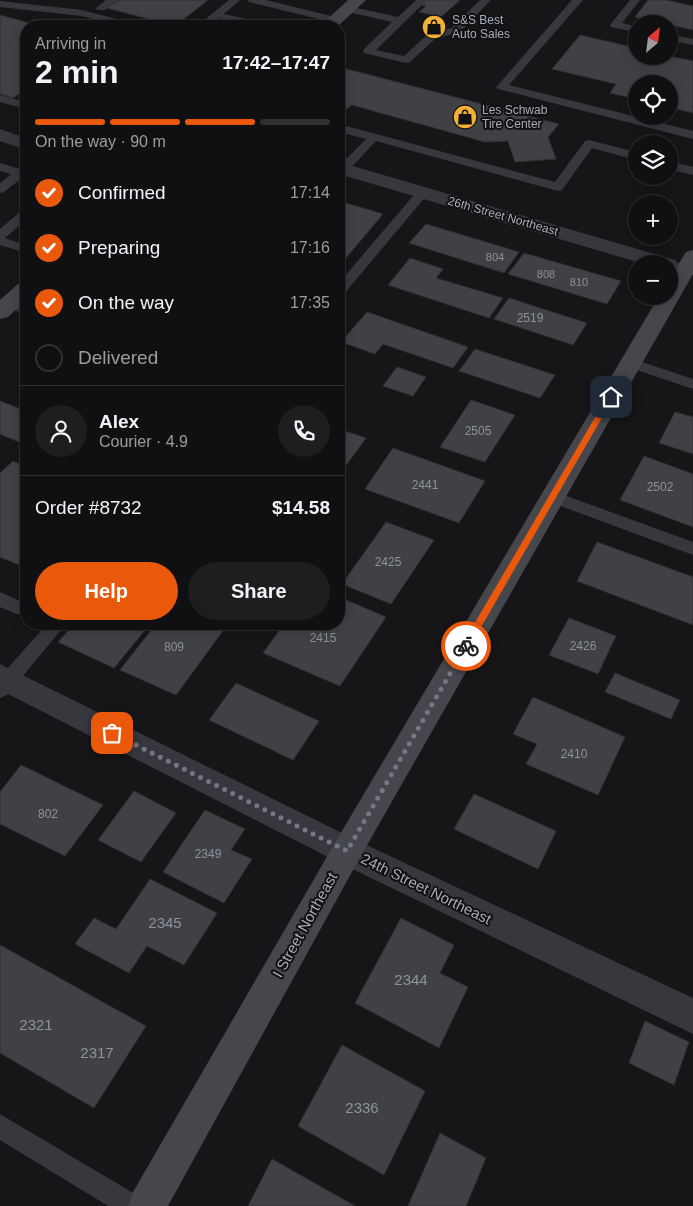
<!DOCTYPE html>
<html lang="en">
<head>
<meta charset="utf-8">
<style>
	:root { --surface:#101012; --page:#1e1e20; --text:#f1f3f6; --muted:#9c9d9f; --line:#303032; --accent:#ea580c }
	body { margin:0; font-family:Arial,sans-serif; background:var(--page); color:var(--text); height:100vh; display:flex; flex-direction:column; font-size:19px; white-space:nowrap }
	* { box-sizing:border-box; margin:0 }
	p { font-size:16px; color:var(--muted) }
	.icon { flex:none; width:28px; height:28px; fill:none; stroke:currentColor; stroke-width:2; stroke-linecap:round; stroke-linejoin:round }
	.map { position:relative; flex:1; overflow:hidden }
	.side { position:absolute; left:20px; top:20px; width:325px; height:610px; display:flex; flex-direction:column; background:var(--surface); border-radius:20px; box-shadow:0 2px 12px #0003,0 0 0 1px var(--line) }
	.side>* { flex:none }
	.needle { width:32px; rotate:28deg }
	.tools { position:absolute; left:628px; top:15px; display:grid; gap:10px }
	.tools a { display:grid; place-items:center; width:50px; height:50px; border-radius:50%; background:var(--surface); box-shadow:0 2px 12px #0003,0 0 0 1px var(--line); font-size:25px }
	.pin { position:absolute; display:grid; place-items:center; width:42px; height:42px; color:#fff; margin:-21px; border-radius:10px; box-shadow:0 2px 8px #0006 }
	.courier { position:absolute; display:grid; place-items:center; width:50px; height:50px; margin:-25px; border:4px solid #ea580c; border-radius:50%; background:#fff; color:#222; box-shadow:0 1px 6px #0007 }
	.head em { font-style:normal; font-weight:600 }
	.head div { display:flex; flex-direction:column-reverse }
	.head { display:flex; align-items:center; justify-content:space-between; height:85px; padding:0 15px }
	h1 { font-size:32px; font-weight:600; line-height:38px }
	.bar { display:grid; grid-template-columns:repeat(4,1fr); gap:8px 5px; align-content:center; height:60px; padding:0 15px }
	.bar i { height:6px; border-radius:4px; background:var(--line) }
	.bar .on { background:var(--accent) }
	.bar p { grid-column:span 4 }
	.line { display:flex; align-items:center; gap:12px; padding:0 15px; border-top:1px solid var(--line) }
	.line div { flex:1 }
	.round { display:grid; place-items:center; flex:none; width:52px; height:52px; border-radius:26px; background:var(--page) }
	ol { padding:0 15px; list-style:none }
	li { display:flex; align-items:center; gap:15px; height:55px }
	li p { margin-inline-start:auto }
	li .icon { padding:5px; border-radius:50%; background:var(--accent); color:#fff; stroke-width:4 }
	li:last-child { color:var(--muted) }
	li i { width:28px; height:28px; border:2px solid var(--line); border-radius:50% }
	.action { display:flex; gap:10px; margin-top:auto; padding:10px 15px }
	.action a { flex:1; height:58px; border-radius:30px; background:var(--accent); color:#fff; font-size:20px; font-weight:600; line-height:58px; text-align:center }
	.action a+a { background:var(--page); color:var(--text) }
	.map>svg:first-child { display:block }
</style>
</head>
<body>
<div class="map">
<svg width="693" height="1206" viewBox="0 0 693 1206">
	<rect width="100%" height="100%" fill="#161618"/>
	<path fill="#404145" stroke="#303034" d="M119,0H208L175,26L107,8Z
		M426,0H460L441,17L419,12L426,6L420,5Z
		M648,0H666L693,6V30L635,17Z
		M0,15L29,23L35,19L60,26H26V89L13,98L0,94Z
		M580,35L636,48V56H669L693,61V113L669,107V84H636V99L610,93L616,84L552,69Z
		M339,67L559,124L548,137L556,159L515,162L508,141L485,142L352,105L345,110L339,109Z
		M339,201L383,214L346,258L339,256Z
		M426,224L519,252L504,273L409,243Z
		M524,253L621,281L607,304L508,274Z
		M410,258L443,269L436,278L503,298L489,318L388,285Z
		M509,298L587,323L573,345L494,319Z
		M367,312L468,347L453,368L383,344L375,354L341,342Z
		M475,349L555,375L540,398L459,371Z
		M397,367L426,377L413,396L383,386Z
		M471,400L515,415L485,462L440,447Z
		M0,401L26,411V445L0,434Z
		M675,412L693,417V454L659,443Z
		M339,429L366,438L339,475Z
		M393,448L485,481L459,523L365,489Z
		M644,456L693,474V527L620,500Z
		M13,461L26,467V568L0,557V473Z
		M386,522L434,540L391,604L342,584Z
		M597,542L693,577V625L577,581Z
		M339,597L386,617L340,686L263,653L284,624H339Z
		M569,618L616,636L598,674L549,655Z
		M74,624H150L114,668L58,642Z
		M156,624H228L176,695L120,670Z
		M615,673L680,700L671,719L605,692Z
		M236,683L319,721L293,760L209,720Z
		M533,697L625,737L598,795L526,764L537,744L513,734Z
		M21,765L103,805L65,856L0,824V792Z
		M134,791L176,813L141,862L98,840Z
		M474,794L556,831L538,869L454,829Z
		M205,810L245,829L231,850L252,859L224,903L163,872Z
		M150,879L217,913L184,965L147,946L129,973L75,944L94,918L116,929Z
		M401,918L454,945L440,973L468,987L439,1048L355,1003Z
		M0,945L146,1026L94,1108L0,1053Z
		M645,1021L689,1042L674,1085L629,1063Z
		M342,1045L425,1091L384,1175L298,1126Z
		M440,1133L486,1158L466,1206H408Z
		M272,1159L355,1206H248Z"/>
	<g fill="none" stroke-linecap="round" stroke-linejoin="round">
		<path fill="#37383d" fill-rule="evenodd" d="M106,0H118L105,10H97L96,8Z
			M229,0H240L224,14L270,24L271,26H253L218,18L208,26H197Z
			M248,0H266L339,18L340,20L335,23L249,2Z
			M416,0H427L376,50L404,56L429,33L452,28L480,0H491L459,33L436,38L410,62L406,63L364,53L363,51L364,49L392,22L344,11L343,9L344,7L348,6L398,17Z
			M572,0H583L509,85L693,131V139L498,89L496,87L498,85Z
			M630,0H640L622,23L636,26V32L611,27L610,25Z
			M0,1L82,10L135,24L136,26H120L82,16L0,7Z
			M669,34L693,39V45L669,40Z
			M0,95L26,102V109L0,102Z
			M339,124L555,182L585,141L589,140L636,152V160L592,148L562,190L558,191L376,141L347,172H339V166L366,139L339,132Z
			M669,161L693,167V175L669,169Z
			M0,163L26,171V179L22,178L4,192L0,193V183L11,174L0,171Z
			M423,188L427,189L429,192L427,195L344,294L339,295V283L419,189Z
			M26,210V220L5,238L26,245V253L0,245V229L21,211Z
			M9,300L26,305V314L4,307L2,304L4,301Z
			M630,358L693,379V389L625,366L623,363L625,360Z
			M553,491L693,542V555L547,501L545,497L547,493Z
			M0,592L18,600H26V614H16L0,607Z
			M47,624H66L7,695L0,698V677Z
			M0,1114L140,1197L143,1206H108L0,1140Z"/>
		<path fill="#37383d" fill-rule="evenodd" d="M0,129L26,138V150L0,141Z
			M339,162L675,260L679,264L675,268L669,270V264H644L339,174Z
			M0,664L358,841L693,998V1034L336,861L0,690Z"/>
		<path fill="#45474d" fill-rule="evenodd" d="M348,0H366L338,26H320Z
			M693,250V274L358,861L168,1206H128L133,1192L336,841L659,296H669V279L686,252Z
			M26,282V300L8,317L0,319V300L18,284Z"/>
	</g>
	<path fill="#ea580c" d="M611,394L614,397L469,648H463V643L607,397Z"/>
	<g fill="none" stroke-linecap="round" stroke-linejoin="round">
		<path stroke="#757880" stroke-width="5" stroke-dasharray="0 9" d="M112,733L347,851L466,646"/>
	</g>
	<defs>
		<g id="shop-disc" transform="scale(1.25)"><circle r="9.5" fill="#f2b134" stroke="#111113"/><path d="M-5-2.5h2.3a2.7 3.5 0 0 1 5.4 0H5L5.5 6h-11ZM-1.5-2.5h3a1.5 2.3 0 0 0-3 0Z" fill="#111"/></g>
	</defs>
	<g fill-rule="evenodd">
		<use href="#shop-disc" x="434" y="27"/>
		<use href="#shop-disc" x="465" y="117"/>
	</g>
	<g text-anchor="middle" stroke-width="4" stroke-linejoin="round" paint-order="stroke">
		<g font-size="11" fill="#8e929b">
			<text x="495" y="261">804</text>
			<text x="546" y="278">808</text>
			<text x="579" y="286">810</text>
		</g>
		<g font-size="12" fill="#a8adb8" stroke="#111113" text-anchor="start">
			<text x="452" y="24">S&amp;S Best<tspan x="452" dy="14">Auto Sales</tspan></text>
			<text x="482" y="114">Les Schwab<tspan x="482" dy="14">Tire Center</tspan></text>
		</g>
		<g font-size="12" fill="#a8adb8" stroke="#111113">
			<text transform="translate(503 216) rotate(16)" y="4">26th Street Northeast</text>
		</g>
		<g font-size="12" fill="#8e929b">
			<text x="530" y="322">2519</text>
			<text x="478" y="435">2505</text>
			<text x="425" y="489">2441</text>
			<text x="660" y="491">2502</text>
			<text x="388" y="566">2425</text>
			<text x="323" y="642">2415</text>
			<text x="583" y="650">2426</text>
			<text x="174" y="651">809</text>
			<text x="574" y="758">2410</text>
			<text x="48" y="818">802</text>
			<text x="208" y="858">2349</text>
		</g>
		<g font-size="15" fill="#a8adb8" stroke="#111113">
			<text transform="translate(426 889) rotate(26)" y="5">24th Street Northeast</text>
			<text transform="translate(305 925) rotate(-61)" y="5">I Street Northeast</text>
		</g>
		<g font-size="15" fill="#8e929b">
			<text x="165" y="928">2345</text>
			<text x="411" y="985">2344</text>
			<text x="36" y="1030">2321</text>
			<text x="97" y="1058">2317</text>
			<text x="362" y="1113">2336</text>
		</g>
	</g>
</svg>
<div class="tools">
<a><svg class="needle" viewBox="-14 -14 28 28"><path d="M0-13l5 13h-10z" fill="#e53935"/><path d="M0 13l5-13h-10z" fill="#9c9d9f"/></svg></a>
<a><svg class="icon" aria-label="locate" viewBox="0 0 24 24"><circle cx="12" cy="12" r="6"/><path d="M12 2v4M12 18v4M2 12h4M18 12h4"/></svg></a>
<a><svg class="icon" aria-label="layers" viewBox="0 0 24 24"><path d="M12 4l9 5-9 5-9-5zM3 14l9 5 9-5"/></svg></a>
<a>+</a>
<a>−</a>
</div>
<div class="pin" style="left:112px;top:733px;background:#ea580c"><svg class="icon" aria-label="bag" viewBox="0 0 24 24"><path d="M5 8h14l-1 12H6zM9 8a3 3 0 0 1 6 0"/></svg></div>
<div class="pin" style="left:611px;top:397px;background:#1f2937"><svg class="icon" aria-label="home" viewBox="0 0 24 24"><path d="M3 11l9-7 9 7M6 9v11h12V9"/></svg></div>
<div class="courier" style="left:466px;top:646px"><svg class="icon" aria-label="bike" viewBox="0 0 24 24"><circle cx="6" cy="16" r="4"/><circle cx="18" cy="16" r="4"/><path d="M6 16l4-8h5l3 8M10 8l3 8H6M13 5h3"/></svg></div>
<section class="side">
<div class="head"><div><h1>2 min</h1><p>Arriving in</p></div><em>17:42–17:47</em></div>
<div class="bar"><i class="on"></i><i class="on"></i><i class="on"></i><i></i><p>On the way · 90 m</p></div>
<ol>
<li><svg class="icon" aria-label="check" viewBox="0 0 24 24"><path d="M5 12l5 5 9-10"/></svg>Confirmed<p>17:14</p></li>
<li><svg class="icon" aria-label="check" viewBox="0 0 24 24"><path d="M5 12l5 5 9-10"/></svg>Preparing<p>17:16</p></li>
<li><svg class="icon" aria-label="check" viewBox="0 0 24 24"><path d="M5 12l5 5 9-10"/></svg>On the way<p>17:35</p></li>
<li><i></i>Delivered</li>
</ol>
<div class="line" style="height:90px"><a class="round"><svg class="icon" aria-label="person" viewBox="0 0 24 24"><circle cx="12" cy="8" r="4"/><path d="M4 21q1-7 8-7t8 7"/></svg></a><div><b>Alex</b><p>Courier · 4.9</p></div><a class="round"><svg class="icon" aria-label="phone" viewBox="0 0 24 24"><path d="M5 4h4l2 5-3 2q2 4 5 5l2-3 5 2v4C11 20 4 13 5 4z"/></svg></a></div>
<div class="line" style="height:65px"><div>Order #8732</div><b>$14.58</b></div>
<div class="action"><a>Help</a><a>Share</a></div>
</section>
</div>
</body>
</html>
